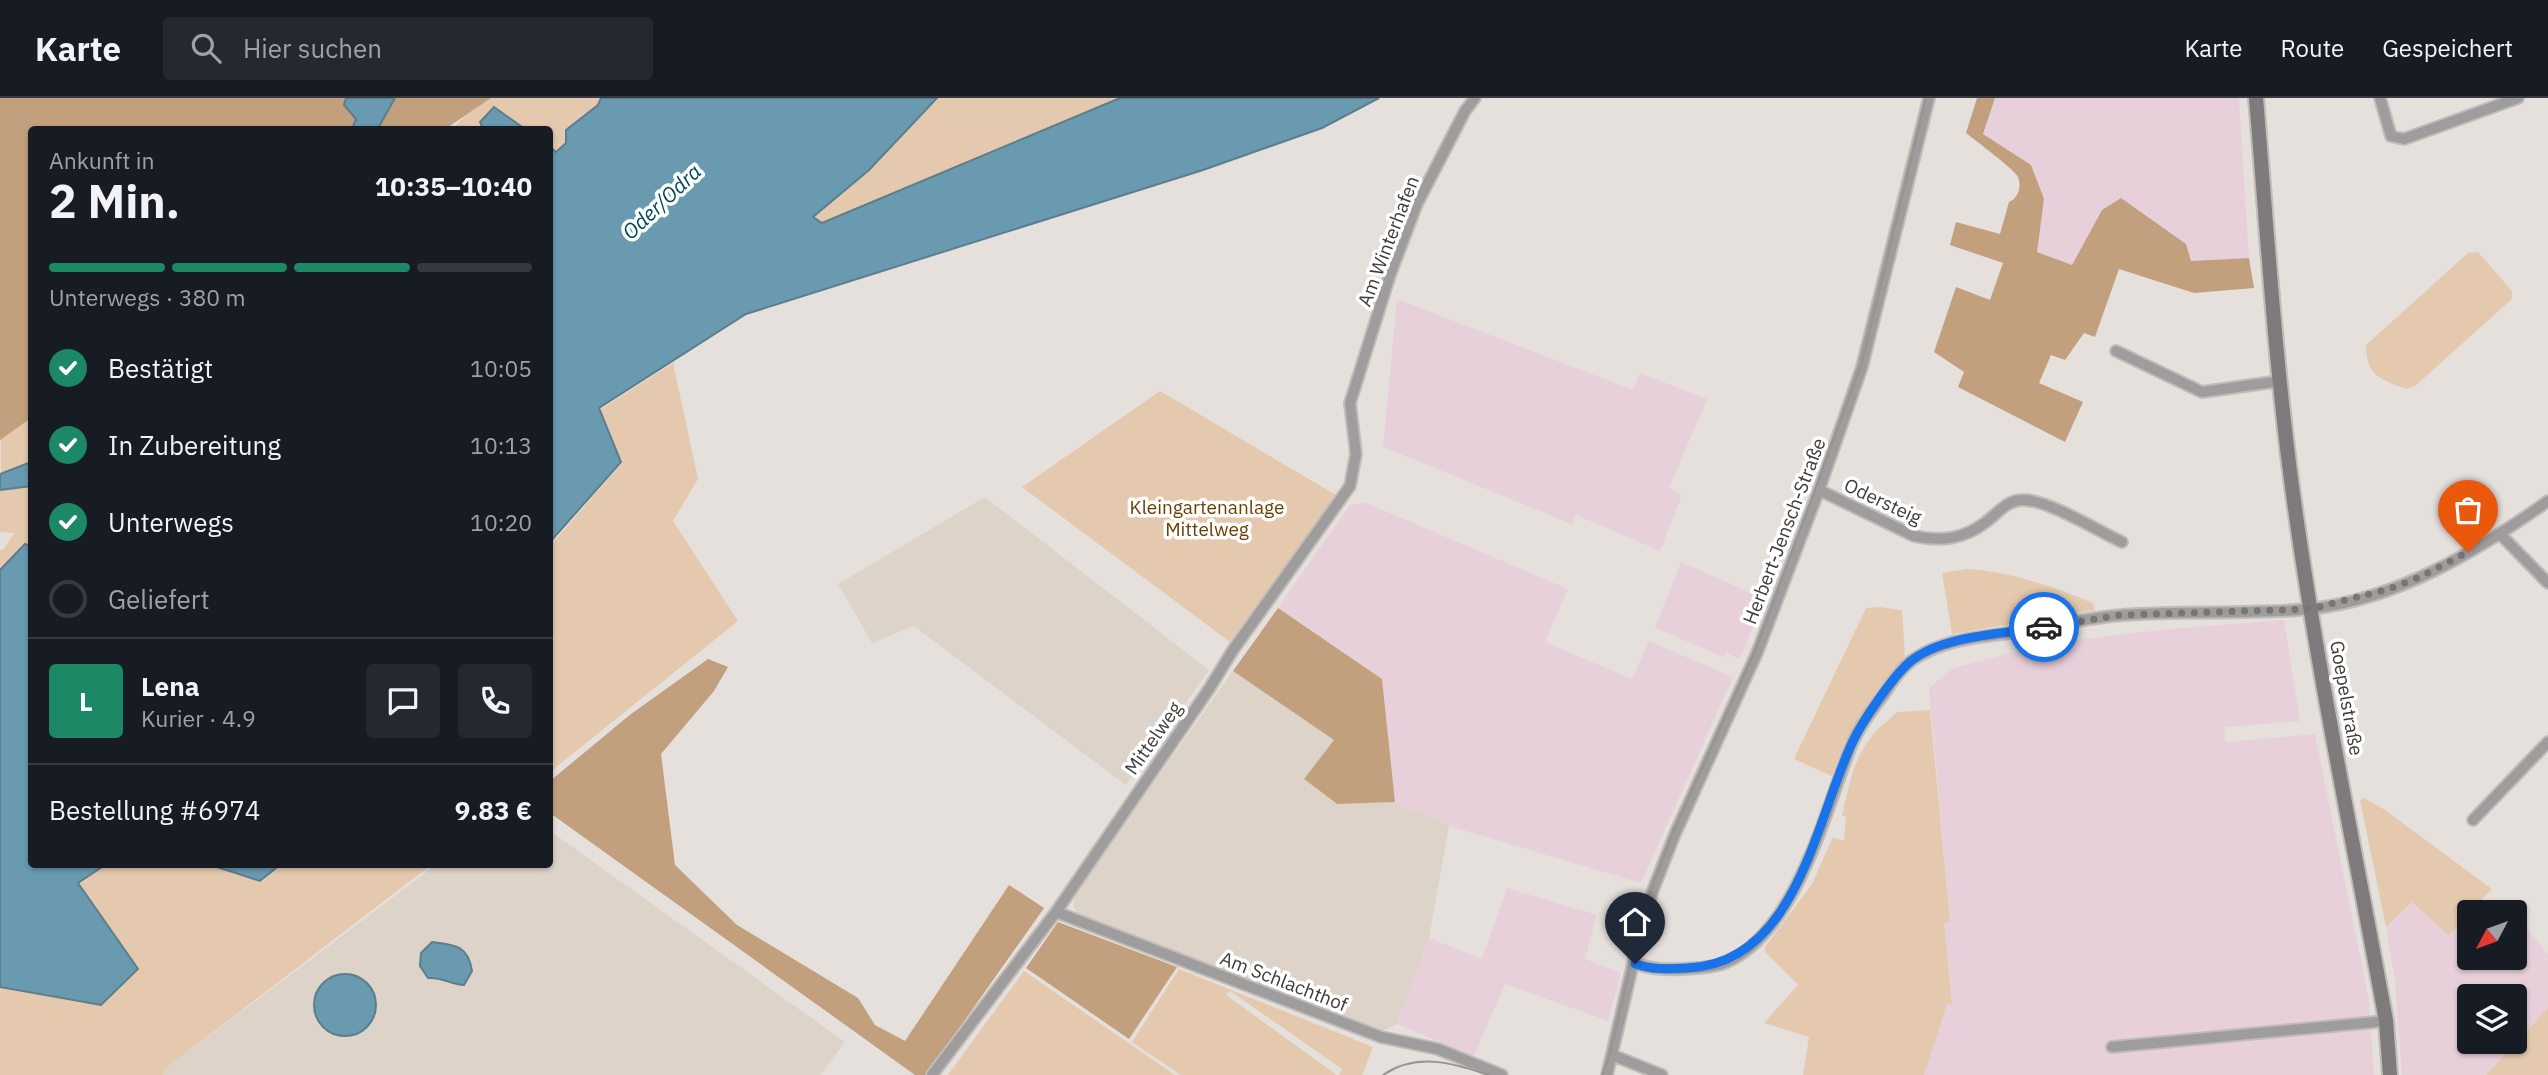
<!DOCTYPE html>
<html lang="de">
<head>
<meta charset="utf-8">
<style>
	:root { --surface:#171b24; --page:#242831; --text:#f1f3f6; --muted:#9ea1a6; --line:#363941; --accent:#1c8865 }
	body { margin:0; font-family:"IBM Plex Sans",sans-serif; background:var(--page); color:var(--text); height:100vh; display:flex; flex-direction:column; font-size:26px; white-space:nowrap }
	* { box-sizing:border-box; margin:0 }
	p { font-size:23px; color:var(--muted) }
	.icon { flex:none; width:38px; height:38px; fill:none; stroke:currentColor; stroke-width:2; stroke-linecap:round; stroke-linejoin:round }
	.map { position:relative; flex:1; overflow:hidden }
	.panel { position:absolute; left:28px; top:28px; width:525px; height:742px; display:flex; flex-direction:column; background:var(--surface); border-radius:7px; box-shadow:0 2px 5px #0004 }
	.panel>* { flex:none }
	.needle { width:46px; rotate:229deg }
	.tools { position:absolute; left:2457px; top:802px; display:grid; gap:14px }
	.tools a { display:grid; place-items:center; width:70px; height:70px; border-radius:7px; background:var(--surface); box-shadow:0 2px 5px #0004; font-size:35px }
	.pin { position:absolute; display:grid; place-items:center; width:60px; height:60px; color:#fff; margin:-72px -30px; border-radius:50% 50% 50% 0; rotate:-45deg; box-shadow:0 0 7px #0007 }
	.pin .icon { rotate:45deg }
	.courier { position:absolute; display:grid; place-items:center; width:70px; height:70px; margin:-35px; border:5px solid #1a73e8; border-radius:50%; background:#fff; color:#222; box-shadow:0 2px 9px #0007 }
	.summary em { font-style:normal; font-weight:700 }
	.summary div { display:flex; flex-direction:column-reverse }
	.summary { display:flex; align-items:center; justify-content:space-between; height:119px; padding:0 21px }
	h1 { font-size:46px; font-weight:700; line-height:52px }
	.bar { display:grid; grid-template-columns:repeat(4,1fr); gap:10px 7px; align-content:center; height:84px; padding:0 21px }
	.bar i { height:9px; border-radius:5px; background:var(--line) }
	.bar .selected { background:var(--accent) }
	.bar p { grid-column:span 4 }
	.line { display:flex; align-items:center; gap:18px; padding:0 21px; border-top:2px solid var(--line) }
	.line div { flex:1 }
	.round { display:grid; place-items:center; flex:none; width:74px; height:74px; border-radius:7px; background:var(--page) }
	ol { padding:0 21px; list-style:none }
	li { display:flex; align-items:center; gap:21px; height:77px }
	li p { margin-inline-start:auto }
	li .icon { padding:7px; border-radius:50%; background:var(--accent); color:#fff; stroke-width:4 }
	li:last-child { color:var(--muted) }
	li i { width:38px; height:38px; border:4px solid var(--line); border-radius:50% }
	header { display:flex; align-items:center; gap:42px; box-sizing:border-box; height:98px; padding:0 35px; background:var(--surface); border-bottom:2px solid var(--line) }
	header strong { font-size:33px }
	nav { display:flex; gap:38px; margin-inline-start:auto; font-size:24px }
	.search { width:490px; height:63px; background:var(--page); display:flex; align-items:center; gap:18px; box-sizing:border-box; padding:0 24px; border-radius:7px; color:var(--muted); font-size:26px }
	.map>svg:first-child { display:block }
</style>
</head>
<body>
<header>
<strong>Karte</strong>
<div class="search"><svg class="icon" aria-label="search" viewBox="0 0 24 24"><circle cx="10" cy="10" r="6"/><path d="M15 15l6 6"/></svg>Hier suchen</div>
<nav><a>Karte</a><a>Route</a><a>Gespeichert</a></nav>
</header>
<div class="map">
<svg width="2548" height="977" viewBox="0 0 2548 977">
	<rect width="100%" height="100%" fill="#e5e0dc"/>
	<path fill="#e8d0da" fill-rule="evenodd" d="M1995,0H2239L2249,160L2191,163L2102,112L2072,167L2036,154L2044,101L1983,35Z
		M1397,201L1633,292L1640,275L1707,301L1669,390L1682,397L1660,453L1576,417L1572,426L1383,349Z
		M1366,405L1568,491L1545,544L1632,581L1649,543L1733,579L1641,785L1449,728L1395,704L1382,581L1278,510L1351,406Z
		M1681,464L1764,501L1740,561L1726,555L1724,559L1655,530Z
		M2284,522L2300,623L2224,629L2226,644L2315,636L2369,903L2374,977H1921L1944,906L1952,907L1944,825L1950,823L1929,590L1953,570L2051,545L2169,531Z
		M1507,790L1597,817L1585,861L1621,875L1608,923L1505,886L1474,958L1397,926L1429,840L1482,861Z
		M2412,804L2449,838L2469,816V859H2515V816L2548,857V910L2486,977H2402L2395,882L2386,829ZM2469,898H2515V943H2469Z"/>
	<path fill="#ddd3c9" d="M985,399L1209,572L1126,687L914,528L872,545L838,486Z
		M1233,573L1334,642L1304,681L1336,706L1395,704L1449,728L1429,840L1397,926L1381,934L1077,815L1073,807L1077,793Z
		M550,733L845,944L820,977H165L161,974L436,767L550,766Z"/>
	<path fill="#e5c9ae" d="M0,0H601L598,7L566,31V45L556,54L550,49V32L525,31L494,9L480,24L483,32L452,31L465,18L445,32H32L31,364L1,377Z
		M937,0H1120L822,125L813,120L869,72Z
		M2478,154L2512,193V201L2415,288L2407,291C2380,282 2366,277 2366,247L2468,155Z
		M673,265L698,381L673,423L738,523L550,674V448L622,365L601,311Z
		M1160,293L1336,397L1230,544L1022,389Z
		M31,388V449L25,446L0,472V452L4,451L14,435L0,434V392Z
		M1967,471C2010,473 2053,489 2093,505L2095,512L1952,536L1942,475Z
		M1879,509L1902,512L1905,558L1859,620L1845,643L1832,678L1794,661L1866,510Z
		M1930,612L1950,824L1944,825L1952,907L1947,906L1924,977H1803L1809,939L1764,925L1798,887L1765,854V849L1812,786L1833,739L1844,743L1846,719L1842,718C1848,691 1854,659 1872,638C1879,629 1889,622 1897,614Z
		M2364,700L2385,712L2492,791L2469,814L2449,838L2412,804L2386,829L2360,702Z
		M106,767H217V770L261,784L280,769V767H431L161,974L165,977H0V890L101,907L138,872L79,785Z
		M1179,871L1373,949L1362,977H1339L1342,971L1230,893L1226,897L1337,977H1181L1132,944Z
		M1024,873L1175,977H948Z
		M2548,910V977H2486Z"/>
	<path fill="#c2a07e" d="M0,0H491L445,31L32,32L31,320L0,342Z
		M1977,0H1995L1983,36L2031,67L2044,101L2037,154L2072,167L2102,112L2121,100L2186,146L2191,163L2249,160L2254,190L2194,195L2119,171L2095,239L2084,235L2065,262L2051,257L2039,285L2083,304L2065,344L1958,289L1964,274L1934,254L1956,189L1990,202L2003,165L1950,147L1956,124L2000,136L2009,104C2018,100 2022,89 2018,79C2016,73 1975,42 1966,35Z
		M1278,510L1382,581L1395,704L1337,706L1304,681L1334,642L1233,573Z
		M708,561L728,569L714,593L661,656L675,767L737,827L858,900L875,927L905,943L1009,787L1044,810L926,977H915L550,715V683L631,616Z
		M1058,824L1177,869L1129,941L1026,870Z"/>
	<path fill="#699ab0" stroke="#5c7e8d" stroke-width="2" d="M346,0H395L377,32L352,31L356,21L344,7Z
		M601,0H937L869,72L813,119L822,125L1120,0H1379L1322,30L1203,72L746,216L599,310L621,364L550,444V49L556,54L566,45V32L598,7Z
		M494,9L525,31H483L480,24Z
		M31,364V388L0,392V376Z
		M25,446L32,449V766L105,767L78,785L138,871L101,907L0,889V472Z
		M217,767L280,766V767L260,783L217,769Z
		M432,844C455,847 468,847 472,873L464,887C451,886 441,879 428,880L420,868L421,855Z
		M314 907a31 31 0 1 1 62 0a31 31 0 1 1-62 0Z"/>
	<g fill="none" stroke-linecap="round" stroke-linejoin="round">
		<g stroke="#c0bcb8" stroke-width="14">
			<path id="street" d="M2380,0L2391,38L2404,41L2518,0
				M2116,253L2202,294L2280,283
				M1819,392L1914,438C1941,444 1964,441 1986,424C1997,416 2007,402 2022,402C2047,401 2098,433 2122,444
				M2501,437L2548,485
				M2473,722L2548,644
				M1056,814L1381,939L1438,951L1502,977
				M1633,865C1652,871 1663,872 1683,871C1696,870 1714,870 1727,864C1797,832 1825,713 1851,648C1859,629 1872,612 1884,596C1892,584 1902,569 1914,561C1944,541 1981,539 2016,534C2051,528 2087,520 2122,517C2184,512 2247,517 2309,511C2396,502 2478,453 2548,403
				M2112,949L2386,923
				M1612,957L1662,977
				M932,977L1056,814L1209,591L1233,552L1350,388L1356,356L1350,305L1390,177L1417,106L1465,13L1475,0
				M1607,977L1642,827L1653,792L1675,736L1757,555L1819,392L1862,269L1929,0"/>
		</g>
		<g stroke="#c0bcb8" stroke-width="18">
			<path id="secondary" d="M2256,0C2267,132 2275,265 2293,396C2317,572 2354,747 2386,923L2390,977"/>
		</g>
		<use href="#street" stroke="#9f9c9d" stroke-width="10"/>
		<use href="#secondary" stroke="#7f7b7c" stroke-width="14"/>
		<path stroke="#979491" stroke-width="2" d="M1383,977C1417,954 1453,965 1489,977
			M1602,977L1610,956L1641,823L1654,784L1673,735L1758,546L1862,265L1926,0"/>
	</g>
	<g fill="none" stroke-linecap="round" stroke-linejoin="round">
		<path stroke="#787573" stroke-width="7" stroke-dasharray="0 12.6" d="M2044,529L2121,517L2311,511L2389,491L2420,479L2468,454"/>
		<path stroke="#1a73e8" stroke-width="9" d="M1635,866C1653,872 1668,871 1687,870C1797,866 1815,723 1852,645C1863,622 1892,579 1911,563C1943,537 2004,536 2044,529"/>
	</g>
	<g text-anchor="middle" stroke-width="7" stroke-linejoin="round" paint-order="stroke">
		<g font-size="19" fill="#3e3c3a" stroke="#fff">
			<text transform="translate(1388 143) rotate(-69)" y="7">Am Winterhafen</text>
			<text transform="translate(1883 403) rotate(25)" y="7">Odersteig</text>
			<text transform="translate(1784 433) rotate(-69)" y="7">Herbert-Jensch-Straße</text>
			<text transform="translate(2347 600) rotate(80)" y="7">Goepelstraße</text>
			<text transform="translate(1153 640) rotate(-55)" y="7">Mittelweg</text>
			<text transform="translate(1284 883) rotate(21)" y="7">Am Schlachthof</text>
		</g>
		<g font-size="19" fill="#6b3f00" stroke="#fff">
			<text x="1207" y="416">Kleingartenanlage<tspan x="1207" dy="22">Mittelweg</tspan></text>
		</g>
		<g font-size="21" font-style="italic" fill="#00475f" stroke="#fff">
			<text transform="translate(662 104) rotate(-43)" y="7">Oder/Odra</text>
		</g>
	</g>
</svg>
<div class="tools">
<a><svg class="needle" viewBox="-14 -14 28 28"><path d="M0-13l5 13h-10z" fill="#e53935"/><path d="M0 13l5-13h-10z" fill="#9ea1a6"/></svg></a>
<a><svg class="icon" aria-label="layers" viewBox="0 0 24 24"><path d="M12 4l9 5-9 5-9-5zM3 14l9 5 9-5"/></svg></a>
</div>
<div class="pin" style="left:2468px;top:454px;background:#ea580c"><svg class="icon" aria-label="bag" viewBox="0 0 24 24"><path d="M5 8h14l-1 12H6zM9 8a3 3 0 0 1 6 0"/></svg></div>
<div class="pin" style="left:1635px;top:866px;background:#1f2937"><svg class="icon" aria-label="home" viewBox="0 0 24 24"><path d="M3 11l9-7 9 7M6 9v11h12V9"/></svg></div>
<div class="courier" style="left:2044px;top:529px"><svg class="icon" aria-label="car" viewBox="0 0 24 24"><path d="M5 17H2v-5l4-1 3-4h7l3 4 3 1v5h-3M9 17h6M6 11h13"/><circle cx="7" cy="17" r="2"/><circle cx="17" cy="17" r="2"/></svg></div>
<section class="panel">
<div class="summary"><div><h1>2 Min.</h1><p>Ankunft in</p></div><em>10:35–10:40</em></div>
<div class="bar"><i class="selected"></i><i class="selected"></i><i class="selected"></i><i></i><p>Unterwegs · 380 m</p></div>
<ol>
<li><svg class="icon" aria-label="check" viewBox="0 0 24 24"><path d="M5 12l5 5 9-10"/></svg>Bestätigt<p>10:05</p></li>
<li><svg class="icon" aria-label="check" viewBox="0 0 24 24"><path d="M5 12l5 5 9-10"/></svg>In Zubereitung<p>10:13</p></li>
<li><svg class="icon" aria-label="check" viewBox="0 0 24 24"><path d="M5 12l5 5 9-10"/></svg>Unterwegs<p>10:20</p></li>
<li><i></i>Geliefert</li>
</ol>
<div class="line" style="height:126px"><b class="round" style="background:var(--accent);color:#fff">L</b><div><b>Lena</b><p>Kurier · 4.9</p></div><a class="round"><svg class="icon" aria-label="chat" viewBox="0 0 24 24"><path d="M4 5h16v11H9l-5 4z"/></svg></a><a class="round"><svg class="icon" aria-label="phone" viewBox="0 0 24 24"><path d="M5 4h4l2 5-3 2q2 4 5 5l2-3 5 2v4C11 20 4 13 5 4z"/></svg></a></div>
<div class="line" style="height:91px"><div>Bestellung #6974</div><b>9.83 €</b></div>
</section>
</div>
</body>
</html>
